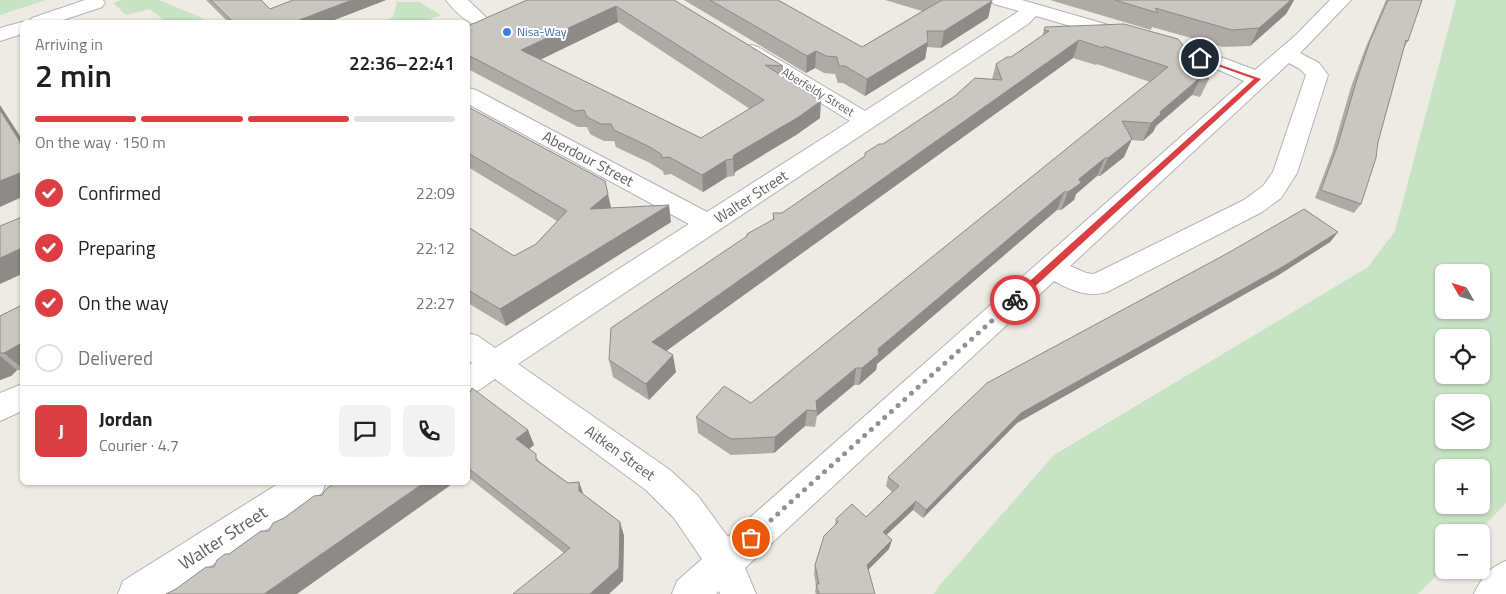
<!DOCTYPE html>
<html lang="en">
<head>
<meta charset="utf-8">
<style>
	:root { --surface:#fff; --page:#f2f2f2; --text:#202124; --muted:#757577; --line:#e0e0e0; --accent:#db3e43 }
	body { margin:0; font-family:"Titillium Web",sans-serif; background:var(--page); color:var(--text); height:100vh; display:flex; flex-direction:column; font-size:19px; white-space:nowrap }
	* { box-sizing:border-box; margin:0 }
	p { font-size:16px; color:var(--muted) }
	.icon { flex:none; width:28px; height:28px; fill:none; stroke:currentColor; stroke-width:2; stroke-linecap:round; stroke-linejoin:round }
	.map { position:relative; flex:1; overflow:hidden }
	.side { position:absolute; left:20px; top:20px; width:450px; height:465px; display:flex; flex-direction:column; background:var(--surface); border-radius:8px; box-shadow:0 1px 4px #0004 }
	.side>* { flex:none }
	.needle { width:32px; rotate:309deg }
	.fabs { position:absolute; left:1435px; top:264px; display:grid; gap:10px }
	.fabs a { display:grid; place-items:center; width:55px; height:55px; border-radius:8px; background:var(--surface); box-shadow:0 1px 4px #0004; font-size:25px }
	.pin { position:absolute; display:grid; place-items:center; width:42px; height:42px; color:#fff; margin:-21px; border:2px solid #fff; border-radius:50%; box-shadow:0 1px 5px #0007 }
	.courier { position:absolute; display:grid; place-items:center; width:50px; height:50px; margin:-25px; border:4px solid #db3e43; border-radius:50%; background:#fff; color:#222; box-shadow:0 1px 6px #0007 }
	.summary em { font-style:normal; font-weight:600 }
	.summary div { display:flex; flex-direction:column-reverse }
	.summary { display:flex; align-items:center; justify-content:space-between; height:85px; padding:0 15px }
	h1 { font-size:32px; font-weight:600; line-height:38px }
	.bar { display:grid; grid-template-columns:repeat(4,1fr); gap:8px 5px; align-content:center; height:60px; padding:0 15px }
	.bar i { height:6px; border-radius:4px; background:var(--line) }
	.bar .current { background:var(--accent) }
	.bar p { grid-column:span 4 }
	.line { display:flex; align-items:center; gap:12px; padding:0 15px; border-top:1px solid var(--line) }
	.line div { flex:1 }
	.round { display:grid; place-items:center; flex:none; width:52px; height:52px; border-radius:8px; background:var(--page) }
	ol { padding:0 15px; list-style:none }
	li { display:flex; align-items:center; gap:15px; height:55px }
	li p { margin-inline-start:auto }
	li .icon { padding:5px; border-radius:50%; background:var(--accent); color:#fff; stroke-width:4 }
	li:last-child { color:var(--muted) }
	li i { width:28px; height:28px; border:2px solid var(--line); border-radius:50% }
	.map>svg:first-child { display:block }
</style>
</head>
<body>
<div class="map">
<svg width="1506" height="594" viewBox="0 0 1506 594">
	<rect width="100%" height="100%" fill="#eeebe5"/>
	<path fill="#c7e3c4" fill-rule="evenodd" d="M0,0H46L0,15Z
		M122,0H159L200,17L206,22H166L150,9L126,15L113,3Z
		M1456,0H1506V503L1478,532H1444V568L1418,594H934L939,586L1054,455L1368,267L1395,231ZM1481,272V310H1444V272ZM1444,338H1481V375H1444ZM1481,402V440H1444V402ZM1444,468H1481V505H1444Z
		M397,2H419L441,15L423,22H385L393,17Z"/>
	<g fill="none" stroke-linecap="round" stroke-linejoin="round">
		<g stroke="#b0b3b6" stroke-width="2">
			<path id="minor" d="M85,0H103L105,3L102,7L57,22H29L32,18Z
				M446,0H468L490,21L487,25C472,29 455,12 446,0Z
				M991,0H1022L1226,59L1255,70L1296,35L1330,0H1351L1300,53L1319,63L1328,75L1297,173L1281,198L1262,212L1107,292C1087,298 1071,290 1054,281L745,568L756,594H720L719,591L716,594H672L677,581L702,559L674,518L646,490L495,379L479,390L468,393V366L472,363L468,359V333L478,336L495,348L689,224L468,104V88L476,90L707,212L850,121L744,55L741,51L744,47L751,45L758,47L865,111L1019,11L994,4ZM1036,16L1212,67L1244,81L728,537L698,496L670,470L518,364L1028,24ZM1289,63L1300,69L1306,75L1273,172L1263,186L1244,200L1094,274L1086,273L1070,266Z
				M22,22H24L22,34L0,41V28Z
				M22,384V411L0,421V393Z
				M281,482H326L322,493L168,594H118L123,581Z
				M1506,561V594H1474C1481,578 1490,567 1506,561Z"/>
		</g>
		<use href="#minor" fill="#fff" fill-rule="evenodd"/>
	</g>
	<path fill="#aeaaa6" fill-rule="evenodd" d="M206,0H261L270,9L293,0H386L329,22H228Z
		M527,0H674L783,66V77L820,118L796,135L735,172L734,176L727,177L703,192L671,174L664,175L663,171L650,163L616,147L614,141H604L590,134L587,127H578L468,69V26ZM618,22L750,109L701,138L540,60Z
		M684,0H778L862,47L922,11L885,0H992V1L988,18L941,48L927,47L925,59L865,96L843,83H838L835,74L824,73L815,68L806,73Z
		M1050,0H1294L1286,14L1250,46L1223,47L1152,27L1151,30Z
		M1386,0H1422L1408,41L1404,48L1361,204L1354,213L1315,198L1332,153L1351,87L1365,49Z
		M1045,27L1209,79L1200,97L1192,95L1156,126L1153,132L1143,141L1131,140L1124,157L1100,176H1097L1076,194L1074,200L1061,210H1057L877,364L876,370L859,385H854L817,416L815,427L805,426L774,453L731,455L698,433L696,417L751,403L1150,82L1097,64L1096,65L1073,58L666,351L676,372L649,400L613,377L609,360L773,219V213H782L865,157V153L883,144L992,79L996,64L1011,57L1042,36Z
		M468,107L611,208L671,222L506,326L468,303V227L514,256L536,244L557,221L468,167Z
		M1338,232L1330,242L1277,276L1017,423L923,518L913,510L886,535L889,549L868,570L875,594H816L815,592L816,585L814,573L815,565L835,525L836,519L866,517L892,492L886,486L888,477Z
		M22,305V370H17L11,376L0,380V316Z
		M468,397L528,430L534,445L529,449L540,462L568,483L579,482L583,494L620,522L624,536L623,581L564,553L468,477Z"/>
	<path fill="#8d8b87" d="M352,0H386L329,22H294Z
		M1291,0H1294L1286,14L1250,46L1259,28Z
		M992,1L988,18L941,48L944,31Z
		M616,6L618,22L525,67L521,50Z
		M1079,40L1073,58L655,359L652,342Z
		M928,42L925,59L865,96L867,79Z
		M816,51L815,68L806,73L807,56Z
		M1201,77L1192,95L1156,126L1153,132L1143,141L1151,123L1160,112Z
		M821,101L820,118L796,135L735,172L734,176L733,159L734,155Z
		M0,105L22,139V145L0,110Z
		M1132,139L1124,157L1100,176L1108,158Z
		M1105,158L1097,176L1076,194L1074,200L1061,210L1068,192L1079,179Z
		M726,160L727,177L703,192L702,175Z
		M22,172V197L0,207V181Z
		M1064,192L1057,210L877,364L876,370L859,385L862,368L878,349Z
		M608,194L612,212L590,209Z
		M669,205L671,222L506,326L500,309Z
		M1338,232L1330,242L1277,276L1017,423L923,518L926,510L1021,413Z
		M22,248V274L0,284V258Z
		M22,343V368L4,353Z
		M673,355L676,372L649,400L646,384Z
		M0,356L17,370L11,376L0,380Z
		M856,368L854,385L817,416V411L816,401Z
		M807,410L805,426L774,453L775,437Z
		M528,430L534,445L522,454L516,439Z
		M425,482H455L297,594H264Z
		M579,482L584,496L579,491Z
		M916,501L913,510L880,541L883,532Z
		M620,522L624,536L623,581L609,594H590Z
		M892,540L889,549L865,573L867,565Z"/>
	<path fill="#cac6c1" stroke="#8d8b87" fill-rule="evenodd" d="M211,0H261L270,9L293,0H352L294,22H233Z
		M527,0H674L783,66L765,65L821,101L797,118L734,155L733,159L726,160L702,175L669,157L662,158L661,154L648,146L614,130L611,124H601L587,117L584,110L575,111L468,55V26ZM616,6L764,100L701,138L521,50Z
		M710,0H778L862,47L942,0H992V1L944,31H927L928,42L867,79L845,66H839L837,57L826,56L816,51L807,56Z
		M1115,0H1291L1259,28L1232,30L1155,8L1158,13Z
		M1388,0H1422L1408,41L1406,40L1378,142L1376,158L1361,204L1321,190L1338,144L1357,79L1370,41Z
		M1124,24L1178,39L1209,79L1201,77L1160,112L1161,114L1151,123L1122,121L1132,139L1108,158H1105L1079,179L1081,183L1068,192H1064L878,349L879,354L862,368H856L816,401L817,411L807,410L775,437L731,439L696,417L724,386L751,403L1168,67L1104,46L1103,48L1079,40L652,342L673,355L646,384L609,360L611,328L747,236V234L774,219L773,213H782L865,156V153L879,144H883L955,96L975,78L1002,80L996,64L1007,57H1011L1049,31L1044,30L1045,27Z
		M468,107L605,181L608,194L590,209L669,205L500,309L468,290V227L514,256L536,244L567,211L468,153Z
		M0,110L22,145V172L0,181Z
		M1304,209L1338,232L1284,266L1021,413L926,510L916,501L883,532L892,540L867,565L875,594H819L816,584H819L815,565L824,536L838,522L836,519L852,504L866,517L899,486L888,477L987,383L1228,253Z
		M22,217V248L0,258V226Z
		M22,305V343L4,353H0V316Z
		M472,388L528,430L516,439L536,454V460L568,483L579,482V491L620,522L619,568L590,594H513L570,548L468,468V397Z
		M336,482H425L264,594H166L176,589L206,567H214L217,560L225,554H229L261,531H269L273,523L284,518L314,496L322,495L326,489Z"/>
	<path fill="#db3e43" d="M1198,57L1261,79L1018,302H1012V297L1254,79L1198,59Z"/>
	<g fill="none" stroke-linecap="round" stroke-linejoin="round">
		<path stroke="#909191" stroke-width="5" stroke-dasharray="0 9" d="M751,538L1015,300"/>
	</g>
	<circle fill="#3f7fe0" stroke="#fff" stroke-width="2" cx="507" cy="32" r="5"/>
	<g text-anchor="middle" stroke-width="4" stroke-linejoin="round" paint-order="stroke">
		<g font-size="12" fill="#366cbe" stroke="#fff" text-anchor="start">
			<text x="517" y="36">Nisa-Way</text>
		</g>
		<g font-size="12" fill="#5d6164" stroke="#fff">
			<text transform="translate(818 92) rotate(31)" y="4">Aberfeldy Street</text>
		</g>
		<g font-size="15" fill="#5d6164" stroke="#fff">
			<text transform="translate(588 159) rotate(28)" y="5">Aberdour Street</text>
			<text transform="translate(751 197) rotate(-33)" y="5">Walter Street</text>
			<text transform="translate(620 453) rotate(36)" y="5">Aitken Street</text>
		</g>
		<g font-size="18" fill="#5d6164" stroke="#fff">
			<text transform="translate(223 538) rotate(-33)" y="6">Walter Street</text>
		</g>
	</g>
</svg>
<div class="fabs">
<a><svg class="needle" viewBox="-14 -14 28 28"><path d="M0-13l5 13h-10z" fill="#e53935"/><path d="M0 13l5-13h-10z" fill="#757577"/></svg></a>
<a><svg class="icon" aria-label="locate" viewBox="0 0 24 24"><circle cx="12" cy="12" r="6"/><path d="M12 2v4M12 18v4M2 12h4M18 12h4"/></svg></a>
<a><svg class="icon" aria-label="layers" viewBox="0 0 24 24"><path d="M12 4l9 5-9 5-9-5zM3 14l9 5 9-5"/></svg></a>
<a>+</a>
<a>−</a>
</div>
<div class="pin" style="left:751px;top:538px;background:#ea580c"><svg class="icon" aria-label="bag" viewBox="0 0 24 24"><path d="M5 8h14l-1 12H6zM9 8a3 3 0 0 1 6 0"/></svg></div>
<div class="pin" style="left:1200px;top:58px;background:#1f2937"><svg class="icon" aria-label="home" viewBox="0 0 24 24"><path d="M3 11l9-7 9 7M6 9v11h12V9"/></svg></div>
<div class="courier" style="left:1015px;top:300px"><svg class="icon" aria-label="bike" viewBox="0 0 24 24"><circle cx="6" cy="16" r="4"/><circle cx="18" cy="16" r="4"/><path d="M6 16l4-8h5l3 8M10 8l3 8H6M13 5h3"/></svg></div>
<section class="side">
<div class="summary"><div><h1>2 min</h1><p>Arriving in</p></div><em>22:36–22:41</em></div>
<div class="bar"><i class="current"></i><i class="current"></i><i class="current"></i><i></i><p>On the way · 150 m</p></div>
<ol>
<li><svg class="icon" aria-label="check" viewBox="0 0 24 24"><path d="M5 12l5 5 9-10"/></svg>Confirmed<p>22:09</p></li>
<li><svg class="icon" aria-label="check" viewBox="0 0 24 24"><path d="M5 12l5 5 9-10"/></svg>Preparing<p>22:12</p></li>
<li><svg class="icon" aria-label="check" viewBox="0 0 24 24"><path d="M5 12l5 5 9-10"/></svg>On the way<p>22:27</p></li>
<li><i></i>Delivered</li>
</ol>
<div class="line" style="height:90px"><b class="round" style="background:var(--accent);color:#fff">J</b><div><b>Jordan</b><p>Courier · 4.7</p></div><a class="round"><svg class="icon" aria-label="chat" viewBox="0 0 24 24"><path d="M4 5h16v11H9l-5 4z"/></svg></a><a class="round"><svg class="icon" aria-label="phone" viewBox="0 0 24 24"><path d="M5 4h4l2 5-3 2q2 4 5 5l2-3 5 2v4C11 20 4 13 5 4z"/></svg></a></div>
</section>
</div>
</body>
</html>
